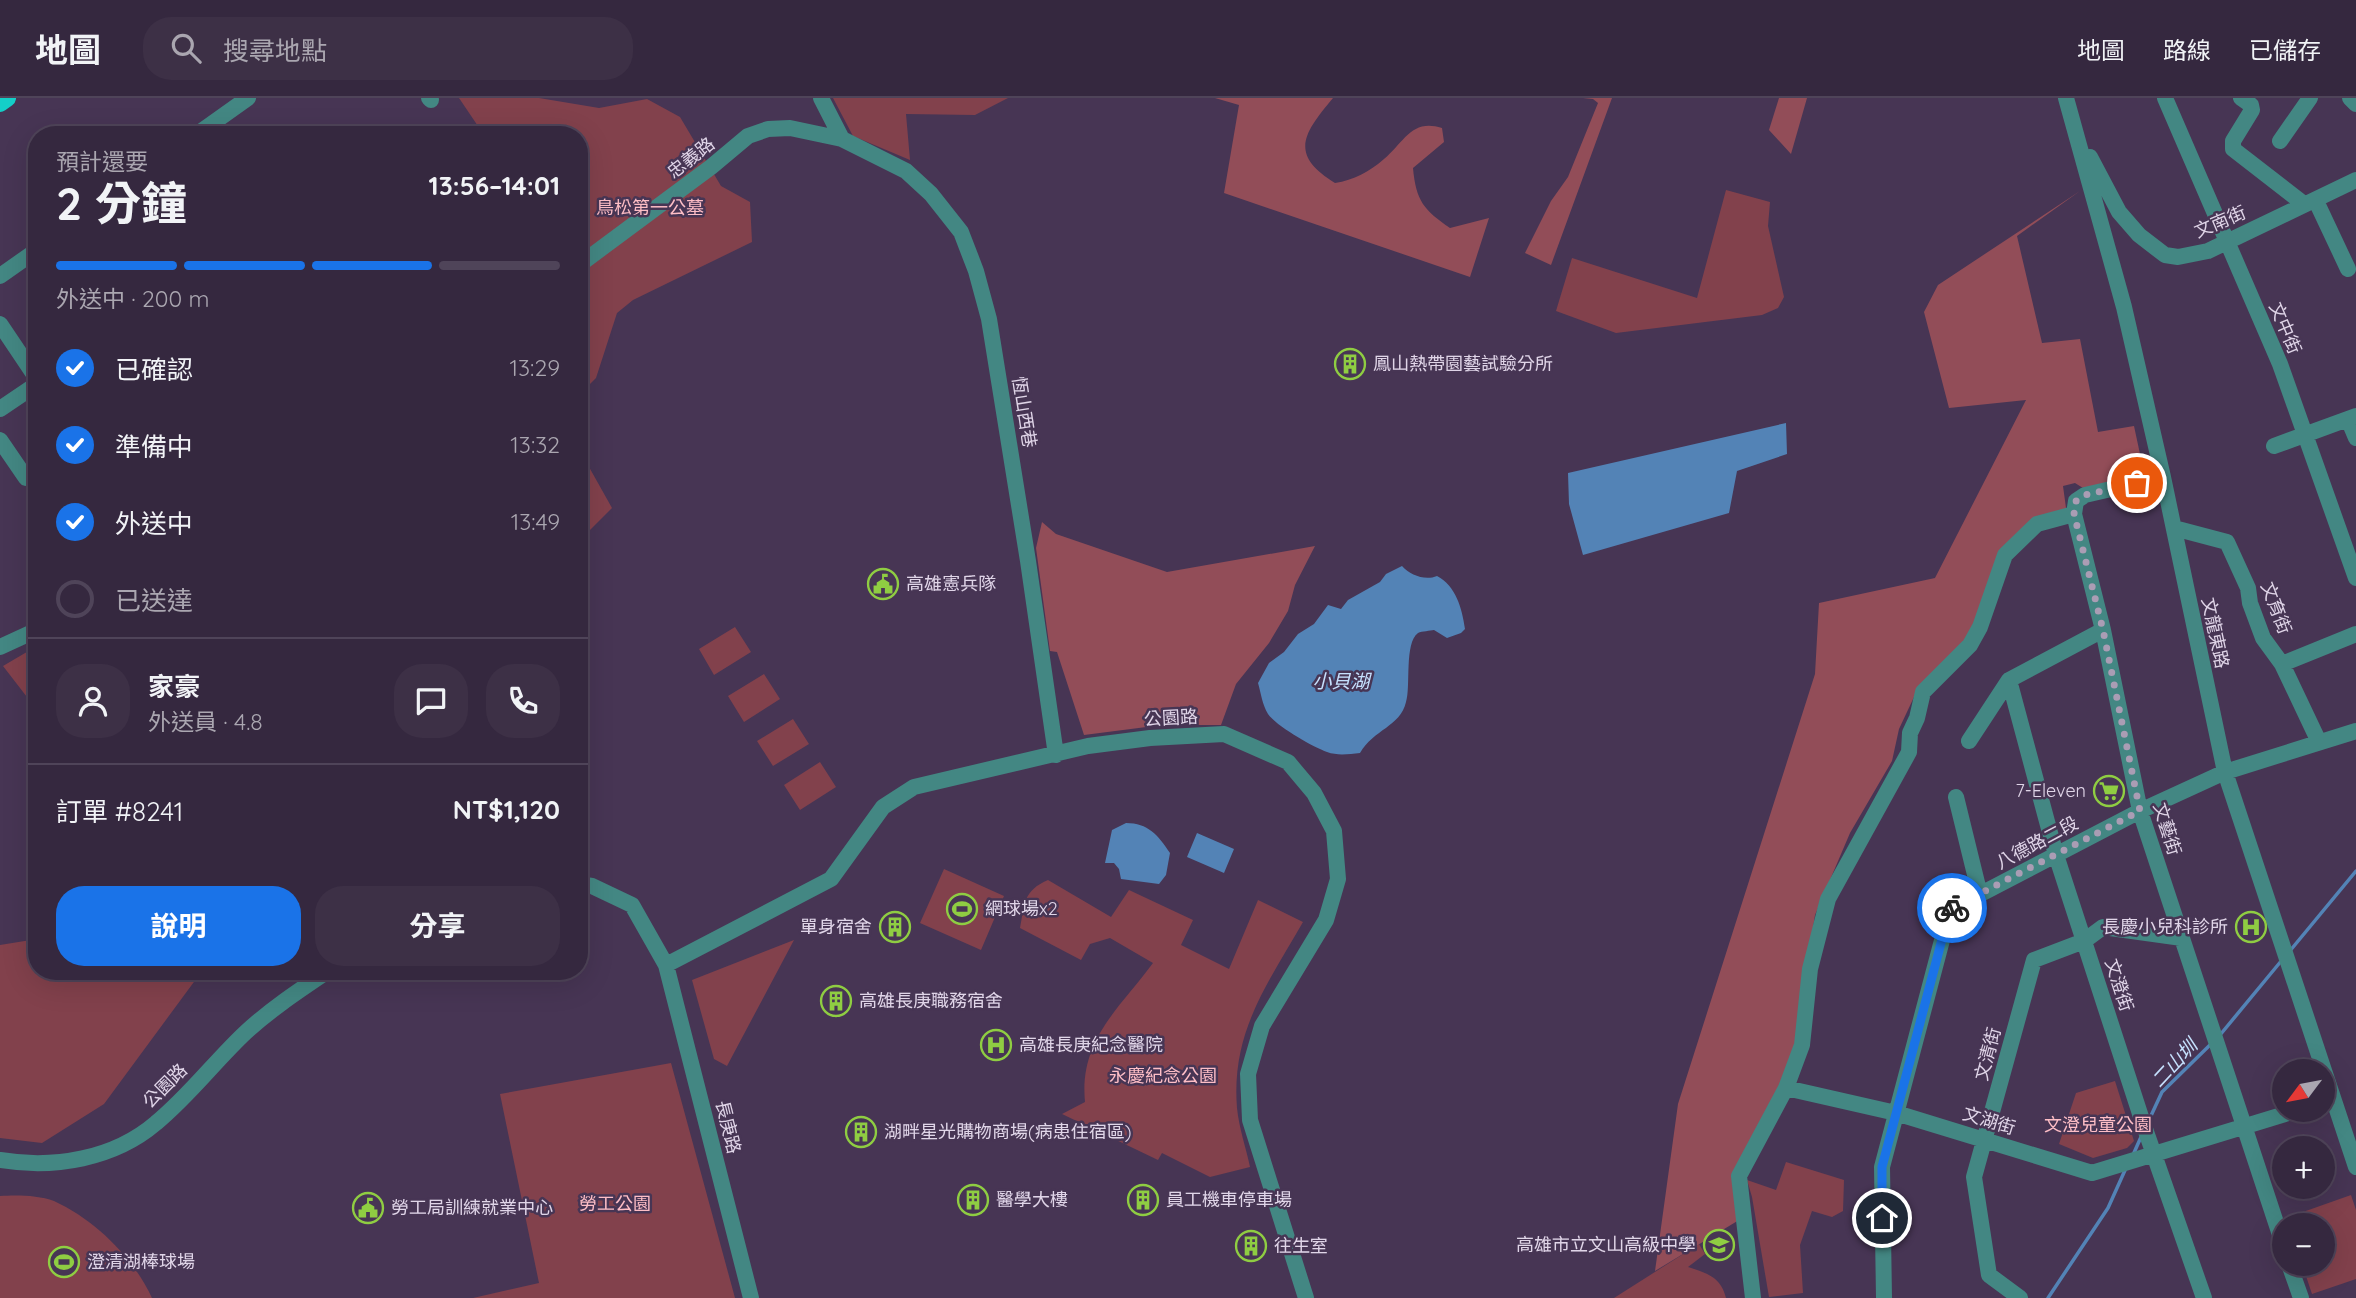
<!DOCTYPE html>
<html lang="zh-TW">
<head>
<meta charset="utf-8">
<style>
	:root { --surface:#35283f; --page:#3d3046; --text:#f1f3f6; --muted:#aaa6b0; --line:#4f4459; --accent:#1a73e8 }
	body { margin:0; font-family:Quicksand,"Noto Sans TC",sans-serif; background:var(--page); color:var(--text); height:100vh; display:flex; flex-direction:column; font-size:26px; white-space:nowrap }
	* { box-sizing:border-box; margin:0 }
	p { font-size:23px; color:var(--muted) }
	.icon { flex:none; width:38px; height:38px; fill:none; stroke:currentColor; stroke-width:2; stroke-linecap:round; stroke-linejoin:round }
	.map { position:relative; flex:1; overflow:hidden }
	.details { position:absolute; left:28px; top:28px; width:560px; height:854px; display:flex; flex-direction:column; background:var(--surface); border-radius:28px; box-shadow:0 7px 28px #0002,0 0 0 2px var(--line) }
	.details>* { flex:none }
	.needle { width:46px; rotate:238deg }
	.tools { position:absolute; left:2272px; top:961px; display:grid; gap:14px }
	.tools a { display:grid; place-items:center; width:63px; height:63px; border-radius:50%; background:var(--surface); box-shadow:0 7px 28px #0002,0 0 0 2px var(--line); font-size:35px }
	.pin { position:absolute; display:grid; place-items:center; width:60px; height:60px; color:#fff; margin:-30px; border:4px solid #fff; border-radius:50%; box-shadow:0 2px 7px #0007 }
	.courier { position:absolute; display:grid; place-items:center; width:70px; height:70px; margin:-35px; border:5px solid #1a73e8; border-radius:50%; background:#fff; color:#222; box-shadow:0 2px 9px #0007 }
	.headline em { font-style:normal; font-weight:700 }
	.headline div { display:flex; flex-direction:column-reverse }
	.headline { display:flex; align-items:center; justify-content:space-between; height:119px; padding:0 28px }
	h1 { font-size:46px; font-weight:700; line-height:52px }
	.bar { display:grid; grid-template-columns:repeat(4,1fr); gap:10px 7px; align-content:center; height:84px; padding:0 28px }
	.bar i { height:9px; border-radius:5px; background:var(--line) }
	.bar .selected { background:var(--accent) }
	.bar p { grid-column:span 4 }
	.line { display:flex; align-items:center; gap:18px; padding:0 28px; border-top:2px solid var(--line) }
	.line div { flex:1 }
	.round { display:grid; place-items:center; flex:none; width:74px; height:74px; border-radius:28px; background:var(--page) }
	ol { padding:0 28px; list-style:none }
	li { display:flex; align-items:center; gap:21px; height:77px }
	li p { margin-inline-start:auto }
	li .icon { padding:7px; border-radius:50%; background:var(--accent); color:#fff; stroke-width:4 }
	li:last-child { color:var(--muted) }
	li i { width:38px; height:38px; border:4px solid var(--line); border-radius:50% }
	.action { display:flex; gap:14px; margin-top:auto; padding:14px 28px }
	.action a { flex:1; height:80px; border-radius:28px; background:var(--accent); color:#fff; font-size:28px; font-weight:700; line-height:80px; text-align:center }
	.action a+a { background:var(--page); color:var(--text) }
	header { display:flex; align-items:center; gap:42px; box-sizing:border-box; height:98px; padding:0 35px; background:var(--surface); border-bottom:2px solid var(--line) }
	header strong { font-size:33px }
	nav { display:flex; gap:38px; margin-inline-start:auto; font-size:24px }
	.search { width:490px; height:63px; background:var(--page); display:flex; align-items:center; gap:18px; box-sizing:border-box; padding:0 24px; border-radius:28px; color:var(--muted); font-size:26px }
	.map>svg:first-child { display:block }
</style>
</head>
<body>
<header>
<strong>地圖</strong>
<div class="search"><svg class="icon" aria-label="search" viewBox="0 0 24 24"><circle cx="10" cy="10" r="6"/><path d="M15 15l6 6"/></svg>搜尋地點</div>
<nav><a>地圖</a><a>路線</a><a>已儲存</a></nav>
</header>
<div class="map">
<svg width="2356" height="1200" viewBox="0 0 2356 1200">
	<rect width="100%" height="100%" fill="#473554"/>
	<path fill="#82414c" d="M459,0H539L599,10L647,1L680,19L721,88L750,104L752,144L633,202L617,215L596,280L579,297V37H484Z
		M833,0H1008L975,17L906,16L910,62L853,38Z
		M1726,92L1770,104L1768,128L1784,199L1778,210L1762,217L1616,235L1556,213L1572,160L1697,200Z
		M579,326L589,369L612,410L579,443Z
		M735,529L751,554L714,577L699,551Z
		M37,548V612L3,568Z
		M764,576L780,601L744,624L728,598Z
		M793,621L809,646L773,668L757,643Z
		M820,664L836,689L800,712L784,687Z
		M944,771L1004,798L981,852L920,825Z
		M1048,782L1111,819L1129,792L1193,822L1181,847L1229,871L1258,802L1303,824C1267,887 1231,934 1237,1010C1239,1030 1246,1050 1250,1069L1210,1079L1162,1055L1158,1062L1062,1016L1085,1004C1079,942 1119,911 1153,865L1110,840L1090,846L1081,862L1020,830C1025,805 1023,793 1048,782Z
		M37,841V873H202L104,1006L42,1045L0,1040V847Z
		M794,842L727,968L714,961L692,882Z
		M671,965L735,1200H473L539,1185L500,996Z
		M2115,983L2134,1043L2127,1050L2093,1060L2059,1046L2076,995Z
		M1786,1064L1844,1082L1843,1113L1832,1119L1812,1113L1800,1147L1803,1195L1769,1199L1752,1099L1747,1082L1776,1092Z
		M2351,1097L2356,1112V1181L2312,1196L2302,1166H2322V1127H2289L2286,1120Z
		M0,1098C16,1097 38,1097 54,1103C95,1122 133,1159 152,1200H0Z
		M1699,1146L1705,1156L1688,1169C1707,1175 1721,1179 1726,1200H1614Z"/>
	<path fill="#924d58" d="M1215,0H1333C1304,35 1288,56 1335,85C1354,82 1369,74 1384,61C1404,44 1412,20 1442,30L1444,44L1413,70C1416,103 1424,112 1450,130L1489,120L1470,179L1224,95L1239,7Z
		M1583,0H1612L1551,167L1525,155L1551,103L1568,79L1598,5L1593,1Z
		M1779,0H1807L1791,56L1769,32Z
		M2080,93L2017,138L2042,245L2080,241L2098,334L2134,328L2143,370L2138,378L2083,390L2075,385L2063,388L2066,410L2003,452L1967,542L1914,599L1899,631L1892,663L1850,735L1815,817L1795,947L1789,973L1735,1076L1739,1122L1655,1173L1678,1006L1815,576L1819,505L1935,480L2026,302L1949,310L1924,214L1938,187Z
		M1042,424L1056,436L1167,474L1315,448L1295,487L1288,513L1269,545L1236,586L1221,627H1162L1084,637L1057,554L1050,553L1036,450Z"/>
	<path fill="#5383b6" d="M1786,325L1787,356L1737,373L1729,415L1583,457L1569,406L1568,375Z
		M1402,468C1410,477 1425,483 1437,478C1456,488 1462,510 1465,531L1461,535L1447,540L1434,532C1430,533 1422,533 1418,535C1404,545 1411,589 1406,604C1400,629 1374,631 1360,655C1349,656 1338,658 1327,654C1313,649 1276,628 1268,616C1262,606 1261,595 1258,585L1269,565L1284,554L1298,536L1314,526L1328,507L1341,511L1348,502L1380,484L1386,476Z
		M1126,725C1148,725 1158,737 1170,755L1166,777L1159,786L1121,781L1119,771L1114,765H1105L1112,732Z
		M1197,735L1234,751L1224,775L1187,759Z"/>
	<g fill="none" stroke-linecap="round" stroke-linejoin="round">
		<path stroke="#5383b6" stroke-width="3.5" d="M2289,854L2356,773
			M2220,937L2282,862
			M2149,1022L2162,994L2212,945
			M2133,1057L2141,1039
			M2048,1200L2108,1110L2126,1070"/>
		<path stroke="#438783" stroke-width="16" d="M429,0L431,2
			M821,0L842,41
			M2066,0L2124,209L2163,379L2225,674L2356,1069
			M2165,0L2280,266L2356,480
			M2241,0L2251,7L2252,12L2233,43V51L2304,106
			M2350,0L2356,6
			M196,37L248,0
			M2280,43L2310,0
			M2090,59L2119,114L2139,137L2165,157L2178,159L2208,153L2356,82
			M2316,103L2348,171
			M579,167L711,69L748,38L768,31L790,30L842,41L906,73L931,96L961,134L976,173L989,221L1028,463L1056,657
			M0,178L37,152
			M0,226L37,281
			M0,311L37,286
			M2348,321L2356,340
			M0,342L26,380
			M2274,348L2356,318
			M2163,379L2085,397L2076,403L2074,416L2103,532L2140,713L2284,1149
			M2174,430L2227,444L2248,490L2250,505L2263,540L2282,566L2356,536
			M0,549L37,532
			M2282,566L2319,644
			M2009,582L2056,757L2143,1025L2204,1200
			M1969,643L2009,582L2103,532
			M1956,699L1980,797
			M579,786L592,788L632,807L666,867L751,1200
			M666,867L831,781L883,709L914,689L1088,648L1150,640L1224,636L1288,664L1314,695L1334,733L1338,781L1326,822L1262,928L1248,976L1250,1022L1306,1200
			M1786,990L1896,1015L2092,1075L2298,1012
			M0,1062C54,1071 114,1061 156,1025C189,998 215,963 246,934C271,911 300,892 328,873
			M2289,1166L2301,1200
			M1753,1200L1739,1078L1786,990L1802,947L1810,871L1828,801L1909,654L1910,635L1917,620L1923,594L1970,547L1980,529L2005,457L2037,426L2074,416
			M1884,1200L1882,1069L1950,812L2140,713L2225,674L2356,633
			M2020,1200L1989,1177L1974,1079L2034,862L2084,843L2103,829L2182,840"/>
		<path stroke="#14cfc8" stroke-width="18" d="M0,5L7,0"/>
	</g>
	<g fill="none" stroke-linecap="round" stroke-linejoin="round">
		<path stroke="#aa9db4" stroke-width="7" stroke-dasharray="0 12.6" d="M1952,810L2140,713L2103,532L2074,416L2076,403L2085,397L2137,385"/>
		<path stroke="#1a73e8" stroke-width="9" d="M1882,1120V1069L1950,811L1952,810"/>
	</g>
	<defs>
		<g id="building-ring" transform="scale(1.575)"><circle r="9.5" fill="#473554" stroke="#8fcd42" stroke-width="1.5"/><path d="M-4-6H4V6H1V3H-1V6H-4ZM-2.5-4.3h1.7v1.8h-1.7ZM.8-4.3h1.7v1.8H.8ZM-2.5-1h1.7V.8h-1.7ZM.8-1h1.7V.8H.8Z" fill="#8fcd42"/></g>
		<g id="civic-ring" transform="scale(1.575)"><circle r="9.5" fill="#473554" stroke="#8fcd42" stroke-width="1.5"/><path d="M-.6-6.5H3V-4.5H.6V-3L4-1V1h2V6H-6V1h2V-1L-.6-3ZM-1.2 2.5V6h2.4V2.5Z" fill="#8fcd42"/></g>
		<g id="supermarket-ring" transform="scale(1.575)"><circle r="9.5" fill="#473554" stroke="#8fcd42" stroke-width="1.5"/><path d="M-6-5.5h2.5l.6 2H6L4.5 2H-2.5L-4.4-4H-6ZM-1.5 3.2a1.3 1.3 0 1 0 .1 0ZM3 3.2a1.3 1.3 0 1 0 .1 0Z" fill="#8fcd42"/></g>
		<g id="stadium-ring" transform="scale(1.575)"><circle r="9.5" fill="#473554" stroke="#8fcd42" stroke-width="1.5"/><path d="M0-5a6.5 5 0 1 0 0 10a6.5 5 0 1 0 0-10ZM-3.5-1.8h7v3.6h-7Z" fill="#8fcd42"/></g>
		<g id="hospital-ring" transform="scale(1.575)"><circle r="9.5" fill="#473554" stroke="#8fcd42" stroke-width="1.5"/><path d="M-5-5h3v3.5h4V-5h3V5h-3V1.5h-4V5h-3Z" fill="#8fcd42"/></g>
		<g id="school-ring" transform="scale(1.575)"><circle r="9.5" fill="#473554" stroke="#8fcd42" stroke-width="1.5"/><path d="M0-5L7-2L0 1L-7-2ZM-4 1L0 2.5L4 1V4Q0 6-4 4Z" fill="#8fcd42"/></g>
	</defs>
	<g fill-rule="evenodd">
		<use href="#building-ring" x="1350" y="266"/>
		<use href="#civic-ring" x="883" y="486"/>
		<use href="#supermarket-ring" x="2109" y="693"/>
		<use href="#stadium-ring" x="962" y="811"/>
		<use href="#building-ring" x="895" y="829"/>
		<use href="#hospital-ring" x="2251" y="829"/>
		<use href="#building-ring" x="836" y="903"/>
		<use href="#hospital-ring" x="996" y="947"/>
		<use href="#building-ring" x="861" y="1034"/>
		<use href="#building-ring" x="973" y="1102"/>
		<use href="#building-ring" x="1143" y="1102"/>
		<use href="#civic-ring" x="368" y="1110"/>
		<use href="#school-ring" x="1719" y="1147"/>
		<use href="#building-ring" x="1251" y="1148"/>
		<use href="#stadium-ring" x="64" y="1164"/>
	</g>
	<g text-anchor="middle" stroke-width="5" stroke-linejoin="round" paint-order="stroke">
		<g font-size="18" fill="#e0d5e8" stroke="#473554">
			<text transform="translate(691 60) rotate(-38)" y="6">忠義路</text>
			<text transform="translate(2220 124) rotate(-23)" y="6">文南街</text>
			<text transform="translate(2285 230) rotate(67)" y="6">文中街</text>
			<text transform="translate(1024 314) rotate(81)" y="6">恆山西巷</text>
			<text transform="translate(2276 510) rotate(69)" y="6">文育街</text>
			<text transform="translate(2215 535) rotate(78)" y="6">文龍東路</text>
			<text transform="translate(1171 620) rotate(-3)" y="6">公園路</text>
			<text transform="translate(2167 731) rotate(73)" y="6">文藝街</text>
			<text transform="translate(2037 745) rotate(-28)" y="6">八德路二段</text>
			<text transform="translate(2119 887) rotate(72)" y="6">文澄街</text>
			<text transform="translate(1988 956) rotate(-75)" y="6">文清街</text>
			<text transform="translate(165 988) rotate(-45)" y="6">公園路</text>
			<text transform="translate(1989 1023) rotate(17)" y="6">文湖街</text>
			<text transform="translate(728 1029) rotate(76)" y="6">長庚路</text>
		</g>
		<g font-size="18" fill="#febec6" stroke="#473554">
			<text x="650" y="116">鳥松第一公墓</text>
			<text x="1163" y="984">永慶紀念公園</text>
			<text x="2098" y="1033">文澄兒童公園</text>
			<text x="615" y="1112">勞工公園</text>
		</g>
		<g font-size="18" fill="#e0d5e8" stroke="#473554" text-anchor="start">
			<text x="1373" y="272">鳳山熱帶園藝試驗分所</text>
			<text x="906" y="492">高雄憲兵隊</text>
			<text x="2086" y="699" text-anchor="end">7-Eleven</text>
			<text x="985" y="817">網球場x2</text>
			<text x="872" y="835" text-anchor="end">單身宿舍</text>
			<text x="2228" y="835" text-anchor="end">長慶小兒科診所</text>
			<text x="859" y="909">高雄長庚職務宿舍</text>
			<text x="1019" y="953">高雄長庚紀念醫院</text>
			<text x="884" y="1040">湖畔星光購物商場(病患住宿區)</text>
			<text x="996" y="1108">醫學大樓</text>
			<text x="1166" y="1108">員工機車停車場</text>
			<text x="391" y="1116">勞工局訓練就業中心</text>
			<text x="1696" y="1153" text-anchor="end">高雄市立文山高級中學</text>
			<text x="1274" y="1154">往生室</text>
			<text x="87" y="1170">澄清湖棒球場</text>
		</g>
		<g font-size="19" font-style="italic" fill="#c6e1fe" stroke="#473554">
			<text x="1341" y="590">小貝湖</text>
			<text transform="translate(2174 965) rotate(-47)" y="7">二山圳</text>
		</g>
	</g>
</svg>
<div class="tools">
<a><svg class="needle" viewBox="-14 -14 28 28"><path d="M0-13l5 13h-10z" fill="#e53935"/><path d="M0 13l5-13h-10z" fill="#aaa6b0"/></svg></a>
<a>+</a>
<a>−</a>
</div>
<div class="pin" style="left:2137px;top:385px;background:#ea580c"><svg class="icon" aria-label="bag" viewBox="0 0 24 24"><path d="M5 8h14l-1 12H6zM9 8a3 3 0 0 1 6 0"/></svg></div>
<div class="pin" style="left:1882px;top:1120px;background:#1f2937"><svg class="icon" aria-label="home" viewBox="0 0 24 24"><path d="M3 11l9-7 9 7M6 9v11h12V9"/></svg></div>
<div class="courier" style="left:1952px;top:810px"><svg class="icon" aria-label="bike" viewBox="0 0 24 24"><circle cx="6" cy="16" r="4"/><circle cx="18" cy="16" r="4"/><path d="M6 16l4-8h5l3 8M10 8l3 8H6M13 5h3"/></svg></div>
<section class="details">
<div class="headline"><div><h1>2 分鐘</h1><p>預計還要</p></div><em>13:56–14:01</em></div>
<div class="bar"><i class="selected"></i><i class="selected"></i><i class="selected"></i><i></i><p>外送中 · 200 m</p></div>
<ol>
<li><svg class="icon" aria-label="check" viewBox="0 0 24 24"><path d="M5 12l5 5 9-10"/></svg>已確認<p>13:29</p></li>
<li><svg class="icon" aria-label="check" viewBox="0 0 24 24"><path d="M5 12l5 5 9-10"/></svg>準備中<p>13:32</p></li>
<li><svg class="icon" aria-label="check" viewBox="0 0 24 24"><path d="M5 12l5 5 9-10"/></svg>外送中<p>13:49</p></li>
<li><i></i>已送達</li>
</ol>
<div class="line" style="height:126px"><a class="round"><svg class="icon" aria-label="person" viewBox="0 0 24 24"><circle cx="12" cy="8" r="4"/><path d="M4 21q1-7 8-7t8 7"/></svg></a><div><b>家豪</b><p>外送員 · 4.8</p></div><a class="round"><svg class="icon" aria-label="chat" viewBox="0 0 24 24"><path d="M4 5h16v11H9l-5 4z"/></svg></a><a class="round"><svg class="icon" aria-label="phone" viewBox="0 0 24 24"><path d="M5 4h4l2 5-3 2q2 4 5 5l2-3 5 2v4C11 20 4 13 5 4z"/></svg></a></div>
<div class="line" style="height:91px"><div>訂單 #8241</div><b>NT$1,120</b></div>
<div class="action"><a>說明</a><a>分享</a></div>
</section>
</div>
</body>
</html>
